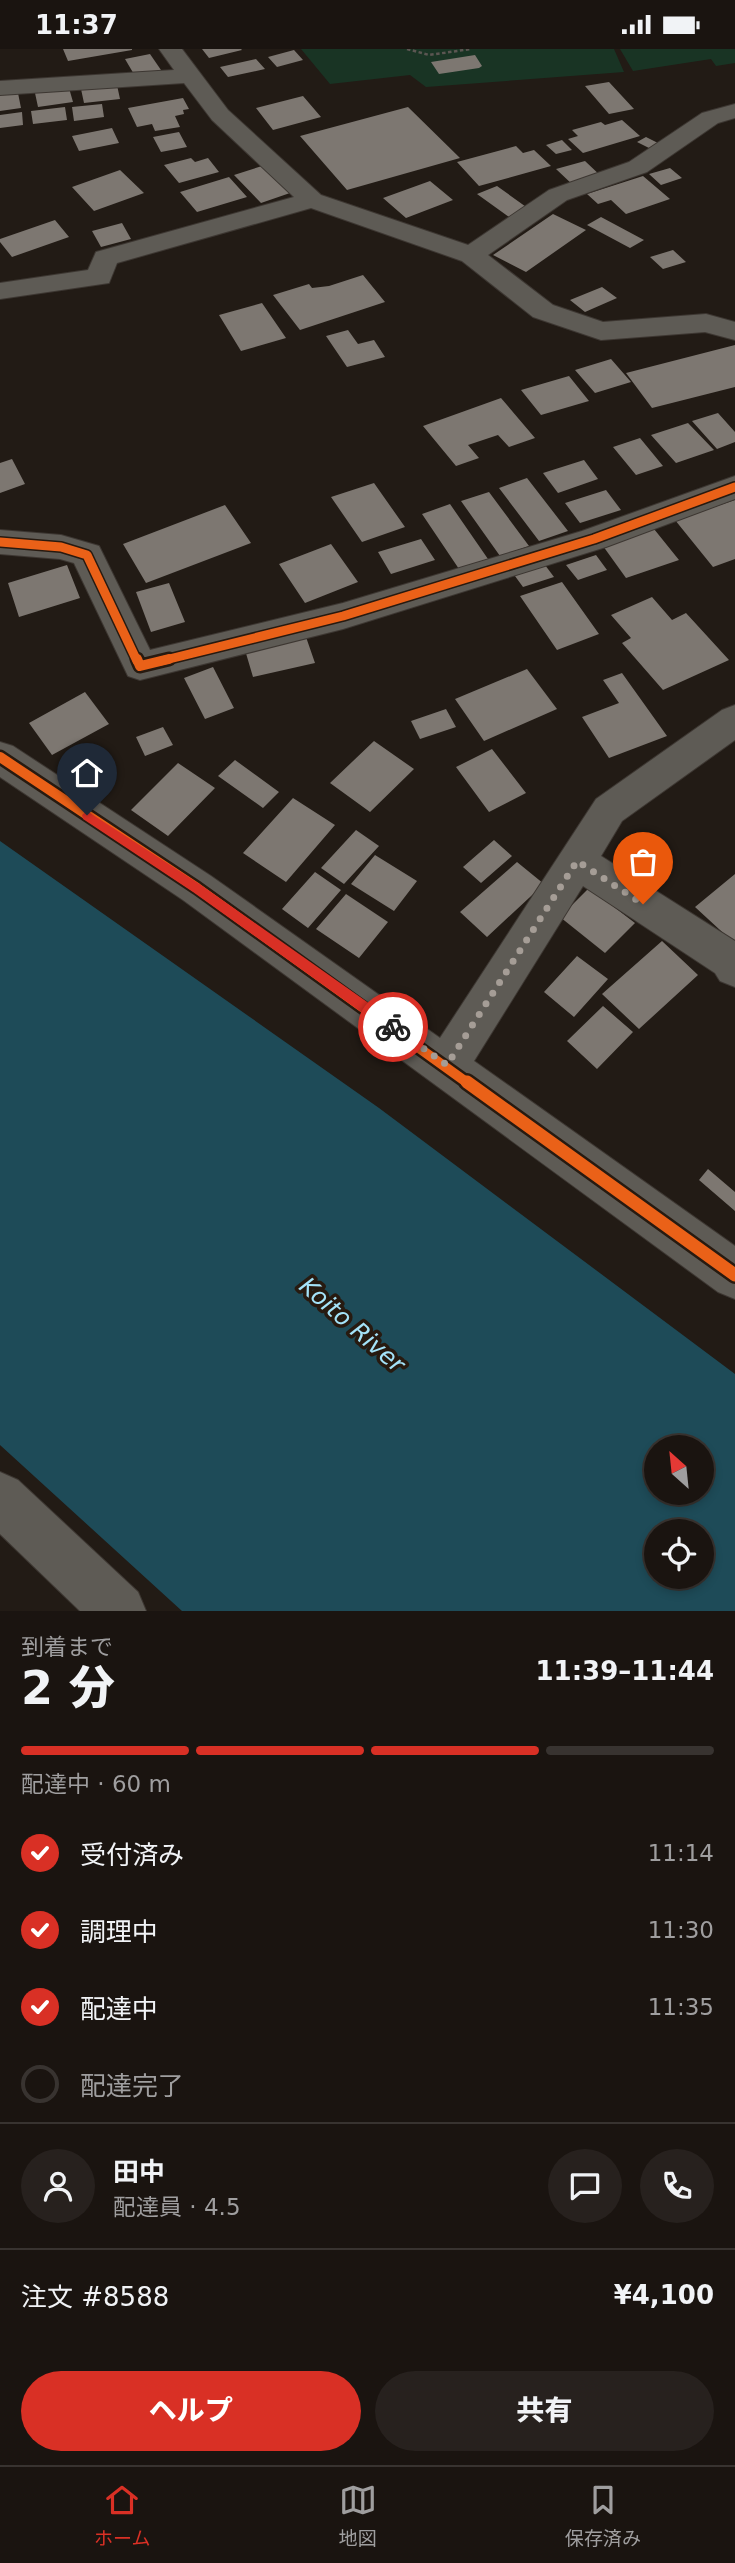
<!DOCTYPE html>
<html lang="ja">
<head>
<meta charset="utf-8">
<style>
	:root { --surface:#1a1410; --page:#27211e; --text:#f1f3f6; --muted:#9f9e9f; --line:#383330; --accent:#d93025 }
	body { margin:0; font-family:"DejaVu Sans","Noto Sans JP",sans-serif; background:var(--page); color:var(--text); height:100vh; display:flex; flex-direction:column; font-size:26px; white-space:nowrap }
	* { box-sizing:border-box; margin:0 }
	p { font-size:23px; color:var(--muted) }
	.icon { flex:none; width:38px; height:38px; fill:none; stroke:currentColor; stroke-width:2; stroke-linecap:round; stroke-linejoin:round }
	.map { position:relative; height:1562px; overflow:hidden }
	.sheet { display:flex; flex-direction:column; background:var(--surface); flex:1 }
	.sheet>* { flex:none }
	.needle { width:46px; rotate:333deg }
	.buttons { position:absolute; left:644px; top:1386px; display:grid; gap:14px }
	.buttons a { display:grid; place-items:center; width:70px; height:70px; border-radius:50%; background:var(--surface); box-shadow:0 4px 10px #0003,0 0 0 2px var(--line); font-size:35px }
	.pin { position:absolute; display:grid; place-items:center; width:60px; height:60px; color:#fff; margin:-72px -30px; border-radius:50% 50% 50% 0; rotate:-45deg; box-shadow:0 0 7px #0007 }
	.pin .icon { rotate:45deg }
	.courier { position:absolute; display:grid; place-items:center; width:70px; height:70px; margin:-35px; border:5px solid #d93025; border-radius:50%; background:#fff; color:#222; box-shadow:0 2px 9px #0007 }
	.head em { font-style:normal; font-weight:800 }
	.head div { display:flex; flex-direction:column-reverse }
	.head { display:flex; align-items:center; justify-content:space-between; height:119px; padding:0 21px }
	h1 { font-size:46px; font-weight:800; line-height:52px }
	.bar { display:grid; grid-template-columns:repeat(4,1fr); gap:10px 7px; align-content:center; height:84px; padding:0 21px }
	.bar i { height:9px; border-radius:5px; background:var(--line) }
	.bar .selected { background:var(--accent) }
	.bar p { grid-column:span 4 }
	.line { display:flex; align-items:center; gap:18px; padding:0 21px; border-top:2px solid var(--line) }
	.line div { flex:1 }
	.round { display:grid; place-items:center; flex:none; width:74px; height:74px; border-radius:37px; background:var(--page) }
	ol { padding:0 21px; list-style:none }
	li { display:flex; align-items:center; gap:21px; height:77px }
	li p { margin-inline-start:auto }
	li .icon { padding:7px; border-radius:50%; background:var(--accent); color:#fff; stroke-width:4 }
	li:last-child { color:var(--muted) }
	li i { width:38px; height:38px; border:4px solid var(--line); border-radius:50% }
	.button { display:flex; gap:14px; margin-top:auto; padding:14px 21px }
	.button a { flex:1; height:80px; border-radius:42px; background:var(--accent); color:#fff; font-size:28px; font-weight:800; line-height:80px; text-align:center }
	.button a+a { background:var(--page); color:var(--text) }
	.status { display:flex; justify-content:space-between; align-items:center; height:49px; padding:0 35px; background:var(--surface); direction:ltr }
	.status svg { height:19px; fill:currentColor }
	.dock { display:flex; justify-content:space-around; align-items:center; height:98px; border-top:2px solid var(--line); background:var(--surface); font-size:19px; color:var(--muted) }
	.dock a { display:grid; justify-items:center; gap:4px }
	.dock .selected { color:var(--accent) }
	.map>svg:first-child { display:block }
</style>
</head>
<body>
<div class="status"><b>11:37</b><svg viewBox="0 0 49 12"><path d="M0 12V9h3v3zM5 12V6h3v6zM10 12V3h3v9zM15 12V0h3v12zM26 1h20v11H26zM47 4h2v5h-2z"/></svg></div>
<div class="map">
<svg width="735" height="1562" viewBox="0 0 735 1562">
	<rect width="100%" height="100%" fill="#221b15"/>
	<path fill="#193424" d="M301,0H614L624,23L426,38L410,26L330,35Z
		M620,0H735V14L716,17L711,10L633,22Z"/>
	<path fill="#1e4b58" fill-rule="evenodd" d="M0,792L379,1059L735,1325V1562H182L0,1396ZM656,1398H702V1444H656ZM656,1482H702V1528H656Z"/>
	<path fill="#7d7771" d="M63,0H132V1L68,12Z
		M202,0H241L242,1L209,9Z
		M294,1L303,11L277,18L268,8Z
		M150,5L161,21L135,27L125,10Z
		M475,6L482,17L479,19L439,25L431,13Z
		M256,10L265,20L228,28L220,18Z
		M609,33L634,60L609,65L585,37Z
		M117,36L120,50L84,54L81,40Z
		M69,39L73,53L38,58L35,44Z
		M18,44L21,59L0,62V46Z
		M303,47L321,68L273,81L256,59Z
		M183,49L189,60L183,61L184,65L175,67L180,78L155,82L152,75L137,78L128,59Z
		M102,55L104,68L74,72L72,58Z
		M65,58L67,71L33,75L31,62Z
		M408,58L460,109L347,141L300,87Z
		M22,63L23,76L0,79V66Z
		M622,71L640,87L583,104L568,90L578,87L572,81L601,73L605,76Z
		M112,79L119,94L79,102L72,87Z
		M179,83L187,98L161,103L153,88Z
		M646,88L660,95L651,100L637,93Z
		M562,91L572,101L556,105L546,96Z
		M516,97L523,104L534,101L551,117L479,137L457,113Z
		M191,109L195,113L208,109L219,123L179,134L164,116Z
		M585,112L603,129L574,137L556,120Z
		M262,117L290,144L261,154L234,126Z
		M670,119L682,129L661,136L649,125Z
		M120,121L144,144L94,162L72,138Z
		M643,127L670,150L626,165L611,151L598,155L587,145Z
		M229,128L247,148L197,163L180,143Z
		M430,132L453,151L406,169L383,149Z
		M497,137L529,160L509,168L477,145Z
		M553,165L586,181L526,223L493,206Z
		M601,168L644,191L630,199L587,176Z
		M55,171L69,188L12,208L0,193V190Z
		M122,174L131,190L101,198L92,182Z
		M673,201L686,213L663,220L650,208Z
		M363,226L385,253L300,281L273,246L309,235L312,239L329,237Z
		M602,238L617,249L585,263L570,251Z
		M262,254L286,289L241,302L219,266Z
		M348,281L358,295L374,291L385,308L347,318L326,287Z
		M735,296V338L652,359L626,324Z
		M611,310L631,333L595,344L575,321Z
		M569,327L589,352L541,366L521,341Z
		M501,349L535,389L509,398L498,386L468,396L479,409L456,417L423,377Z
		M718,364L735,383V393L717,400L692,372Z
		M688,374L714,401L676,414L651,386Z
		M640,389L663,417L636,426L613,398Z
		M12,410L25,435L0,444V414Z
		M584,411L598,430L558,444L543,424Z
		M527,429L568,482L539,492L499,439Z
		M374,434L405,478L362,493L331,448Z
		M606,441L621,461L580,474L565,454Z
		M489,443L529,497L500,507L461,452Z
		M735,451V510L713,518L675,471Z
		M450,455L488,510L459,520L422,465Z
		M225,456L251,494L146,534L123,495Z
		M654,480L679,511L626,529L603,497Z
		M421,490L435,511L391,525L378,503Z
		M331,495L358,533L305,554L279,515Z
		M596,506L607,521L578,531L566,516Z
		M542,512L554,528L523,538L512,523Z
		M67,516L80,549L19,568L8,534Z
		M562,533L599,585L557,601L520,547Z
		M169,534L185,573L151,583L136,543Z
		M652,548L672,571L686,564L729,611L663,641L622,594L631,589L611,566Z
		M306,588L315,614L253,628L245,601Z
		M213,618L234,659L205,670L184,629Z
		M527,620L557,660L484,692L455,650Z
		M622,624L667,687L609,709L582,668L619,654L603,631Z
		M85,643L109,675L52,706L29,674Z
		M446,660L456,678L420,690L411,672Z
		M163,678L173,696L145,707L136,688Z
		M374,692L414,720L370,763L330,734Z
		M492,700L526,744L489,763L456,718Z
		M235,711L279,743L263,759L218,727Z
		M178,714L215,739L168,787L131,761Z
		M293,749L335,776L286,833L243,804Z
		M356,781L379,797L344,835L321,819Z
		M494,791L512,807L481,834L463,818Z
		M375,806L417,832L394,862L351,835Z
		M517,813L544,835L487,888L460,863Z
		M315,823L341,841L308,879L282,860Z
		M735,825V891L733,893L695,858Z
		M589,839L635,874L605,904L560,868Z
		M346,845L388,873L359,909L316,880Z
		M662,892L698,926L639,980L602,945Z
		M577,907L608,930L574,968L544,943Z
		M603,957L633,983L597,1020L567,992Z
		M708,1120L735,1143V1162L699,1131Z"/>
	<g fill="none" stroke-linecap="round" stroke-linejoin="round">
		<g stroke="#3d3732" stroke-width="2">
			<path id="minor" d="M159,0H182L228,61L321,146L468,196L549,141L629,113L702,64L735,55V69L718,74L647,123L567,151L488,206L553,256L603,273L706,265L735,273V291L705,283L601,291L533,268L462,212L311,159L117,214L109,234L0,250V234L88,221L96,203L294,148L212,71L184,34L0,46V32L174,21Z
				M735,427V450L606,498L343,580L140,631L128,627L74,514L60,510L0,505V481L61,486L99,497L150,601L343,554L582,482Z
				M735,656V691L622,772L601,807L735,892V938L720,932L715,924L583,837L474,1012L735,1197V1250L718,1243L183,851L0,728V693L13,697L211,827L440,989L596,750L722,661Z
				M0,1423L18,1431L138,1543L146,1562H80L0,1485Z"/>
		</g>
		<path stroke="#5b5652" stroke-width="2.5" stroke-dasharray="3.5 2.5" stroke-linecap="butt" d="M407,0L429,6L471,0"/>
		<use href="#minor" fill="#5e5b55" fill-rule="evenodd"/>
		<g stroke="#271a10" stroke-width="12">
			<path id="cycleway-far2" d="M0,493L61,498L87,506L137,612
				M161,612L343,567L594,490L735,438"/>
		</g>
		<g stroke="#271a10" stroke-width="15">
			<path id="cycleway-far1" d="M137,610L140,617L169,610
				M0,708L197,839L469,1035"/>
		</g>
		<g stroke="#271a10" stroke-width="18">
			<path id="cycleway" d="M467,1033L735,1226"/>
		</g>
		<use href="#cycleway-far2" stroke="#ea6118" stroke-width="9"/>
		<use href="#cycleway-far1" stroke="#ea6118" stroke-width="10"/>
		<use href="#cycleway" stroke="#ea6118" stroke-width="13"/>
	</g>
	<path fill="#d93025" d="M87,762L201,836L397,974V983H389L193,843L83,770L82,766Z"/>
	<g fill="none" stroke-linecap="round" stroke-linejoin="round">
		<path stroke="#a59d96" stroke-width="7" stroke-dasharray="0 12.6" d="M393,978L447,1016L577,812L643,855"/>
	</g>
	<g text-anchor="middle" stroke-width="7" stroke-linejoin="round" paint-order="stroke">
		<g font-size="24" font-style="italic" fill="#a4e3f9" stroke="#271a10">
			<text transform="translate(352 1276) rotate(41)" y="8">Koito River</text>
		</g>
	</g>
</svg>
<div class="buttons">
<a><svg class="needle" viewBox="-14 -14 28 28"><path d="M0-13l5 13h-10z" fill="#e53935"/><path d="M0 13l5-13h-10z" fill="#9f9e9f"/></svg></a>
<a><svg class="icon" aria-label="locate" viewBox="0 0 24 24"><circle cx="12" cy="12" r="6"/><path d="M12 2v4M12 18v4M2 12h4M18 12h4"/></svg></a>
</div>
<div class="pin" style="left:643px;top:855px;background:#ea580c"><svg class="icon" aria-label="bag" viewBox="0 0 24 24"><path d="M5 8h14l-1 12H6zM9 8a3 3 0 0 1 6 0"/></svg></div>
<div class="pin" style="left:87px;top:766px;background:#1f2937"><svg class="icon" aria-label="home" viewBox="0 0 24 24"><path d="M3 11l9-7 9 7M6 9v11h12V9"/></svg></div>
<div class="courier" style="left:393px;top:978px"><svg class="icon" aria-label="bike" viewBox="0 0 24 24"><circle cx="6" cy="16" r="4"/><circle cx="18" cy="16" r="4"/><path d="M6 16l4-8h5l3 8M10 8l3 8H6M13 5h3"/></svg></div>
</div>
<section class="sheet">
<div class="head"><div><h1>2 分</h1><p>到着まで</p></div><em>11:39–11:44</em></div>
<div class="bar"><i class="selected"></i><i class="selected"></i><i class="selected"></i><i></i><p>配達中 · 60 m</p></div>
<ol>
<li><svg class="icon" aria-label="check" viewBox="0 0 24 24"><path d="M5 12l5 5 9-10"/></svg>受付済み<p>11:14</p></li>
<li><svg class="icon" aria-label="check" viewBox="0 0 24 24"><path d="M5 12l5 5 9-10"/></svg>調理中<p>11:30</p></li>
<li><svg class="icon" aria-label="check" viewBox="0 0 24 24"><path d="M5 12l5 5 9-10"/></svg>配達中<p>11:35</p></li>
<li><i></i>配達完了</li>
</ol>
<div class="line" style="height:126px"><a class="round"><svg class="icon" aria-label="person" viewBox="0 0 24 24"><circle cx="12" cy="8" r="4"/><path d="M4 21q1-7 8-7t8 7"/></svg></a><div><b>田中</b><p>配達員 · 4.5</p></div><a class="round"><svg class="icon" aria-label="chat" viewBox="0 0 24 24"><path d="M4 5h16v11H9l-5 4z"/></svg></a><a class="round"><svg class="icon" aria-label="phone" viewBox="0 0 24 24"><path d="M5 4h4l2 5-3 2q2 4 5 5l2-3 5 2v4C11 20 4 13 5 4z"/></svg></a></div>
<div class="line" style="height:91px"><div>注文 #8588</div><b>¥4,100</b></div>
<div class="button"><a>ヘルプ</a><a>共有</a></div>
</section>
<nav class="dock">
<a class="selected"><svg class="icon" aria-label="home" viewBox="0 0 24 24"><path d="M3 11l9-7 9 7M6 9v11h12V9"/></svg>ホーム</a>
<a><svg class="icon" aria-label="map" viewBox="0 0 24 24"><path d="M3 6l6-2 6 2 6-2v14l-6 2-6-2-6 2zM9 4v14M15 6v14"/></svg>地図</a>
<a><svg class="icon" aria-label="saved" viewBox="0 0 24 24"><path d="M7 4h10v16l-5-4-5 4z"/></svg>保存済み</a>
</nav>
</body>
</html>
